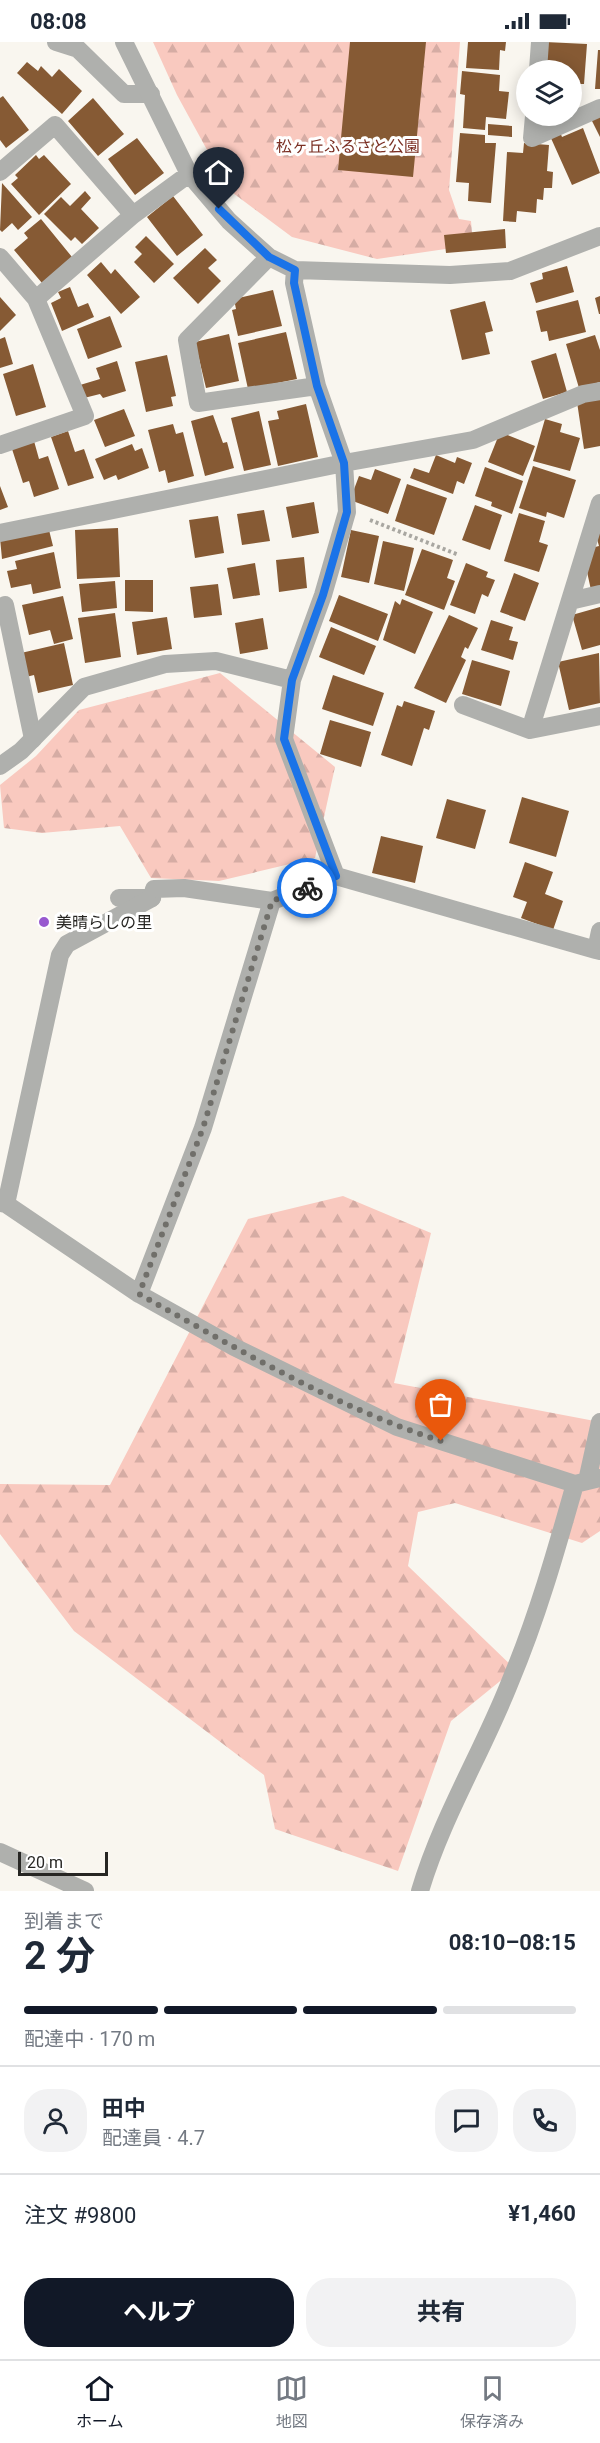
<!DOCTYPE html>
<html lang="ja">
<head>
<meta charset="utf-8">
<style>
	:root { --surface:#fff; --page:#f2f2f3; --text:#1f2937; --muted:#747a83; --line:#e0e1e3; --accent:#111827 }
	body { margin:0; font-family:Roboto,"Noto Sans JP",sans-serif; background:var(--page); color:var(--text); height:100vh; display:flex; flex-direction:column; font-size:22px; white-space:nowrap }
	* { box-sizing:border-box; margin:0 }
	p { font-size:20px; color:var(--muted) }
	.icon { flex:none; width:33px; height:33px; fill:none; stroke:currentColor; stroke-width:2; stroke-linecap:round; stroke-linejoin:round }
	.map { position:relative; height:1849px; overflow:hidden }
	.drawer { display:flex; flex-direction:column; background:var(--surface); flex:1 }
	.drawer>* { flex:none }
	.tools { position:absolute; left:516px; top:18px; display:grid; gap:12px }
	.tools a { display:grid; place-items:center; width:66px; height:66px; border-radius:50%; background:var(--surface); box-shadow:0 3px 15px #0003; font-size:30px }
	.scale { position:absolute; left:18px; bottom:15px; width:90px; box-sizing:border-box; padding-left:6px; border:3px solid #272623; border-top:0; font-size:16px; line-height:21px; white-space:nowrap; color:#272623; -webkit-text-stroke:4px #fff; paint-order:stroke }
	.pin { position:absolute; display:grid; place-items:center; width:51px; height:51px; color:#fff; margin:-62px -26px; border-radius:50% 50% 50% 0; rotate:-45deg; box-shadow:0 0 6px #0007 }
	.pin .icon { rotate:45deg }
	.courier { position:absolute; display:grid; place-items:center; width:60px; height:60px; margin:-30px; border:4px solid #1a73e8; border-radius:50%; background:#fff; color:#222; box-shadow:0 2px 8px #0007 }
	.headline em { font-style:normal; font-weight:700 }
	.headline div { display:flex; flex-direction:column-reverse }
	.headline { display:flex; align-items:center; justify-content:space-between; height:102px; padding:0 24px }
	h1 { font-size:39px; font-weight:700; line-height:45px }
	.bar { display:grid; grid-template-columns:repeat(4,1fr); gap:9px 6px; align-content:center; height:72px; padding:0 24px }
	.bar i { height:8px; border-radius:4px; background:var(--line) }
	.bar .active { background:var(--accent) }
	.bar p { grid-column:span 4 }
	.line { display:flex; align-items:center; gap:15px; padding:0 24px; border-top:2px solid var(--line) }
	.line div { flex:1 }
	.round { display:grid; place-items:center; flex:none; width:63px; height:63px; border-radius:24px; background:var(--page) }
	.action { display:flex; gap:12px; margin-top:auto; padding:12px 24px }
	.action a { flex:1; height:69px; border-radius:24px; background:var(--accent); color:#fff; font-size:24px; font-weight:700; line-height:69px; text-align:center }
	.action a+a { background:var(--page); color:var(--text) }
	.status { display:flex; justify-content:space-between; align-items:center; height:42px; padding:0 30px; background:var(--surface); direction:ltr }
	.status svg { height:16px; fill:currentColor }
	.tab-bar { display:flex; justify-content:space-around; align-items:center; height:84px; border-top:2px solid var(--line); background:var(--surface); font-size:16px; color:var(--muted) }
	.tab-bar a { display:grid; justify-items:center; gap:3px }
	.tab-bar .active { color:var(--accent) }
	.map>svg:first-child { display:block }
</style>
</head>
<body>
<div class="status"><b>08:08</b><svg viewBox="0 0 49 12"><path d="M0 12V9h3v3zM5 12V6h3v6zM10 12V3h3v9zM15 12V0h3v12zM26 1h20v11H26zM47 4h2v5h-2z"/></svg></div>
<div class="map">
<svg width="600" height="1849" viewBox="0 0 600 1849">
	<defs>
		<pattern id="forest-firs" width="22" height="20" patternUnits="userSpaceOnUse" patternTransform="scale(1.5)"><rect width="22" height="20" fill="#f9c9bf"/><path d="M5 1l3.5 6h-7zM16 11l3.5 6h-7z" fill="#d5aca4"/></pattern>
	</defs>
	<rect width="100%" height="100%" fill="#f9f6ef"/>
	<path fill="url(#forest-firs)" d="M153,0H460L449,148L459,177L471,179L473,203L377,217L292,195L229,148L177,53Z
		M220,631L335,725L315,816L219,839L151,836L120,784L42,791L4,786L0,743L36,714L79,668Z
		M343,1154L431,1191L394,1341L600,1380V1489L582,1501L455,1461L418,1470L408,1524L515,1627L451,1679L398,1829L275,1787L264,1733L74,1589L0,1492V1442L110,1443L248,1177Z"/>
	<path fill="#865a34" d="M350,0H426L413,135L338,128Z
		M468,0H506L505,9L500,8L499,28L466,26Z
		M545,0L587,2L584,42H578L576,62L572,64V28H543Z
		M598,8H600V47H595Z
		M27,20L38,29L41,24L52,35L59,27L82,49L62,72L17,31Z
		M462,29L500,33L499,49L509,50L506,77L486,75L485,88L463,86L465,53L460,52Z
		M3,54L29,88L6,106L0,98V56Z
		M93,56L124,92L98,114L68,79Z
		M600,73V95L591,77Z
		M488,82L512,84V95L488,93Z
		M583,86L600,131L572,143L550,94L560,90L562,95Z
		M460,91L485,93V101H496L491,161L468,159L469,141L456,140Z
		M137,96L164,131L135,153L108,117Z
		M524,101L549,103L547,129L553,130L552,146H544L543,158L537,157L536,171L517,169L516,180L503,179L507,110L523,111Z
		M36,113L39,117L44,113L71,142L39,173L11,142L18,136L15,133Z
		M2,141L32,175L18,188L12,181L2,190L0,188Z
		M85,149L91,156L81,167L99,186L82,202L75,195L71,199L44,172L61,155L70,164Z
		M173,154L203,193L177,214L147,175Z
		M41,177L72,215L42,241L14,208L28,196L24,191Z
		M505,187L506,206L446,211L444,193Z
		M146,194L174,222L154,241L134,220L142,212L135,205Z
		M205,206L217,218L208,226L221,239L198,262L173,236Z
		M101,220L111,232L115,227L140,255L121,272L87,233Z
		M567,224L574,250L536,261L530,241L543,237L542,231Z
		M70,245L78,265L88,261L94,275L62,289L51,261L61,256L58,250Z
		M273,248L282,284L238,294L232,268L236,267L234,257Z
		M600,254V272H599L595,256Z
		M0,255L16,273L0,289Z
		M578,258L586,290L549,299L547,289L541,290L536,269Z
		M485,259L493,289L485,291L490,312L462,318L450,268Z
		M110,274L122,305L88,317L77,287Z
		M286,290L297,337L248,347L238,301Z
		M229,292L239,339L206,346L195,300Z
		M595,293L600,308V340L579,346L566,302Z
		M5,295L13,322L0,326V297Z
		M556,311L567,350L543,357L531,319Z
		M167,313L176,354L171,355L173,364L146,370L135,320Z
		M117,319L126,349L103,356L100,352L84,356L80,343L100,337L96,326Z
		M33,322L46,365L16,374L3,332Z
		M600,356V404L584,407L577,360Z
		M306,362L318,415L278,424L268,379L279,377L277,369Z
		M124,367L135,394L105,405L94,378Z
		M259,369L271,423L244,429L231,376Z
		M213,373L223,401L227,400L234,426L205,434L191,379Z
		M545,377L562,382L560,390L580,396L570,429L533,419Z
		M173,382L176,392L183,390L194,434L168,441L165,428L159,430L148,388Z
		M68,389L75,410L84,407L94,436L68,444L51,395Z
		M500,390L535,404L523,434L488,420Z
		M34,399L39,417L48,414L59,447L34,455L29,439L23,441L12,407Z
		M132,402L135,409L142,406L149,426L118,438L116,433L104,438L95,417Z
		M436,413L455,421L457,415L472,421L464,442L457,439L453,452L410,436L414,426L429,431Z
		M533,424L576,438L564,476L547,470L546,475L519,466Z
		M485,425L523,439L512,472L491,464L492,460L475,454Z
		M375,427L401,437L388,472L350,458L359,434L371,438Z
		M407,442L447,456L434,493L395,479Z
		M0,444L8,465L0,468Z
		M314,460L319,491L292,496L286,465Z
		M475,463L502,473L490,508L462,498Z
		M264,468L270,499L242,503L237,472Z
		M519,471L545,479L539,500L548,503L539,530L504,519Z
		M218,474L224,511L195,516L189,478Z
		M48,484L53,504L2,517L0,496Z
		M118,486L120,535L77,537L75,488Z
		M351,488L379,494L369,541L341,535Z
		M600,489V546L591,548L584,516L593,514L591,506L599,504L595,490Z
		M383,499L414,506L404,549L374,542Z
		M422,507L453,518L447,536L455,539L444,568L405,553Z
		M54,510L61,546L33,552L31,542L11,546L7,529L17,527L15,519Z
		M304,515L307,546L279,550L276,518Z
		M255,521L260,553L233,557L227,526Z
		M466,521L488,530L486,535L495,538L488,555L482,552L475,572L450,563Z
		M514,531L539,541L525,579L500,570Z
		M125,538H153V570L125,569Z
		M115,539L117,566L82,570L79,542Z
		M218,542L222,573L194,576L190,545Z
		M339,553L388,572L378,599L329,579Z
		M63,554L73,597L54,602L50,588L29,593L22,563Z
		M402,557L433,570L415,612L383,598L395,559L400,563Z
		M600,565V603L582,608L572,573Z
		M115,571L121,615L85,621L78,576Z
		M449,573L478,586L468,607L465,605L461,615L466,618L446,661L414,646Z
		M167,575L172,607L137,613L132,580Z
		M263,576L268,607L240,612L235,581Z
		M491,578L513,585L509,598L518,600L513,618L481,608Z
		M331,585L376,604L364,633L319,615Z
		M64,601L73,643L38,651L34,633L26,635L21,611Z
		M599,611L600,661L569,668L558,620Z
		M472,618L510,629L501,664L462,652Z
		M333,633L384,651L373,684L322,667Z
		M404,659L435,669L429,688L424,686L412,724L381,713L397,663L402,665Z
		M330,678L371,690L361,725L320,712Z
		M522,755L569,769L556,815L509,801Z
		M447,757L486,768L475,807L436,796Z
		M381,794L423,804L415,841L372,831Z
		M525,820L553,830L545,852L563,859L553,888L521,876L527,860L513,855Z"/>
	<g fill="none" stroke-linecap="round" stroke-linejoin="round">
		<path stroke="#a9a7a1" stroke-width="4" stroke-dasharray="3 3" stroke-linecap="butt" d="M370,478L459,513"/>
		<path stroke="#afb0ad" stroke-width="18" d="M56,0L78,7L124,52H151
			M5,563L33,697
			M119,856H152"/>
		<path stroke="#afb0ad" stroke-width="18" d="M124,0L189,132L229,179L269,215L295,228L450,233L510,229L600,194
			M538,28L540,0
			M534,74L532,96L600,66
			M0,130L55,83L133,173
			M0,215L36,257L85,374L0,403
			M269,215L187,298L198,361L317,344
			M295,228L294,241L317,344L344,421L347,470L323,553L292,638L284,697L336,834
			M36,257L133,173L189,132
			M0,491L344,421L473,398L583,352L600,349
			M570,559L600,552
			M463,663L530,688L600,674
			M530,688L600,461
			M0,724L21,709L84,645L165,622L216,619L292,638
			M600,889L596,908L600,909
			M0,1161L6,1162L139,1252L234,1305L397,1385L575,1442L600,1436
			M6,1162L60,913L67,902L152,856L154,847L184,846L272,859
			M139,1252L203,1086L272,859L336,834L596,908
			M587,1439L600,1380
			M0,1810L85,1849
			M420,1849C442,1775 482,1711 510,1640C537,1576 556,1509 575,1442"/>
	</g>
	<g fill="none" stroke-linecap="round" stroke-linejoin="round">
		<path stroke="#706f6a" stroke-width="6" stroke-dasharray="0 10.8" d="M307,846L272,859L203,1086L139,1252C234,1305 337,1366 441,1399"/>
		<path stroke="#1a73e8" stroke-width="8" d="M219,167L269,215L295,228L294,241L317,344L344,421L347,470L323,553L292,638L284,697L336,834L307,846"/>
	</g>
	<circle fill="#9859cf" stroke="#fff" stroke-width="2" cx="44" cy="880" r="6"/>
	<g text-anchor="middle" stroke-width="6" stroke-linejoin="round" paint-order="stroke">
		<g font-size="16" fill="#7b2f23" stroke="#fff">
			<text x="348" y="110">松ヶ丘ふるさと公園</text>
		</g>
		<g font-size="16" fill="#272623" stroke="#fff" text-anchor="start">
			<text x="56" y="886">美晴らしの里</text>
		</g>
	</g>
</svg>
<div class="tools">
<a><svg class="icon" aria-label="layers" viewBox="0 0 24 24"><path d="M12 4l9 5-9 5-9-5zM3 14l9 5 9-5"/></svg></a>
</div>
<div class="scale">20 m</div>
<div class="pin" style="left:441px;top:1399px;background:#ea580c"><svg class="icon" aria-label="bag" viewBox="0 0 24 24"><path d="M5 8h14l-1 12H6zM9 8a3 3 0 0 1 6 0"/></svg></div>
<div class="pin" style="left:219px;top:167px;background:#1f2937"><svg class="icon" aria-label="home" viewBox="0 0 24 24"><path d="M3 11l9-7 9 7M6 9v11h12V9"/></svg></div>
<div class="courier" style="left:307px;top:846px"><svg class="icon" aria-label="bike" viewBox="0 0 24 24"><circle cx="6" cy="16" r="4"/><circle cx="18" cy="16" r="4"/><path d="M6 16l4-8h5l3 8M10 8l3 8H6M13 5h3"/></svg></div>
</div>
<section class="drawer">
<div class="headline"><div><h1>2 分</h1><p>到着まで</p></div><em>08:10–08:15</em></div>
<div class="bar"><i class="active"></i><i class="active"></i><i class="active"></i><i></i><p>配達中 · 170 m</p></div>
<div class="line" style="height:108px"><a class="round"><svg class="icon" aria-label="person" viewBox="0 0 24 24"><circle cx="12" cy="8" r="4"/><path d="M4 21q1-7 8-7t8 7"/></svg></a><div><b>田中</b><p>配達員 · 4.7</p></div><a class="round"><svg class="icon" aria-label="chat" viewBox="0 0 24 24"><path d="M4 5h16v11H9l-5 4z"/></svg></a><a class="round"><svg class="icon" aria-label="phone" viewBox="0 0 24 24"><path d="M5 4h4l2 5-3 2q2 4 5 5l2-3 5 2v4C11 20 4 13 5 4z"/></svg></a></div>
<div class="line" style="height:78px"><div>注文 #9800</div><b>¥1,460</b></div>
<div class="action"><a>ヘルプ</a><a>共有</a></div>
</section>
<nav class="tab-bar">
<a class="active"><svg class="icon" aria-label="home" viewBox="0 0 24 24"><path d="M3 11l9-7 9 7M6 9v11h12V9"/></svg>ホーム</a>
<a><svg class="icon" aria-label="map" viewBox="0 0 24 24"><path d="M3 6l6-2 6 2 6-2v14l-6 2-6-2-6 2zM9 4v14M15 6v14"/></svg>地図</a>
<a><svg class="icon" aria-label="saved" viewBox="0 0 24 24"><path d="M7 4h10v16l-5-4-5 4z"/></svg>保存済み</a>
</nav>
</body>
</html>
